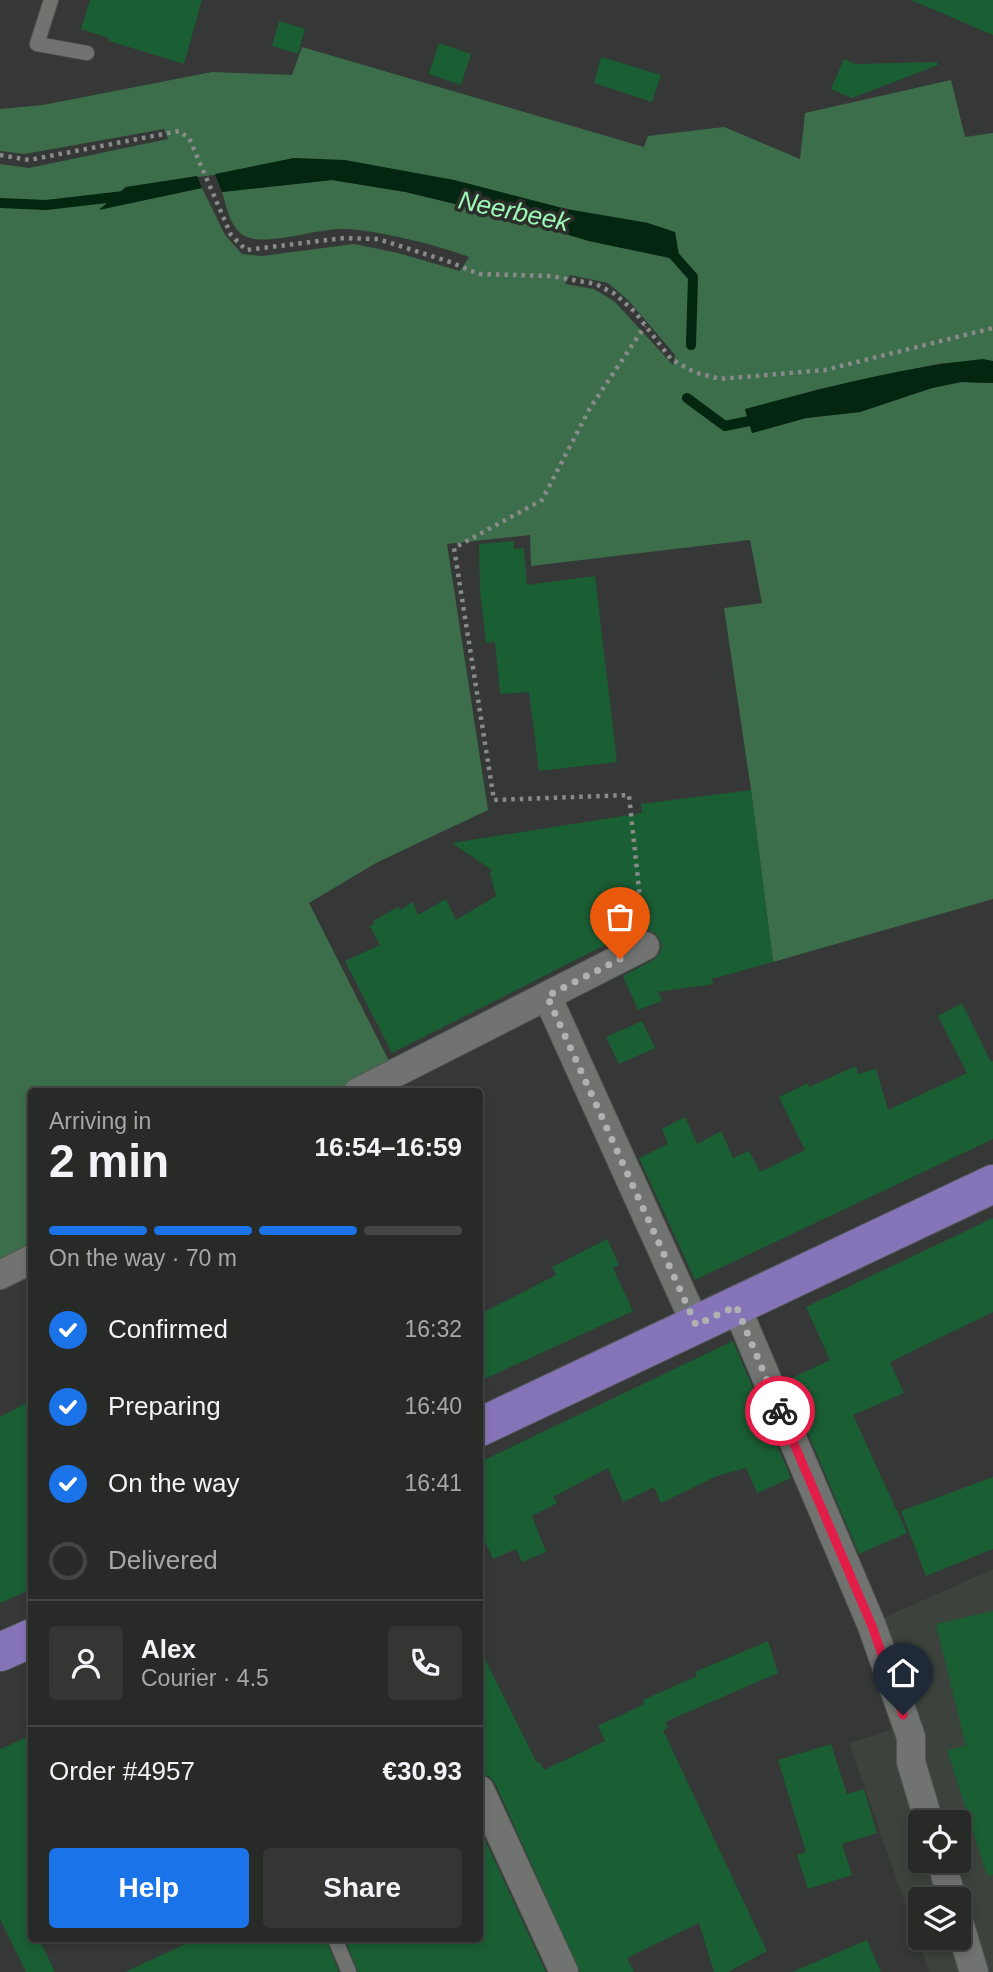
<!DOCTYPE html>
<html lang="en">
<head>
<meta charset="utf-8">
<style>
	:root { --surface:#282a28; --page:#343634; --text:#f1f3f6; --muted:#a5a7a8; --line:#444645; --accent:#1a73e8 }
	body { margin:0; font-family:Arial,sans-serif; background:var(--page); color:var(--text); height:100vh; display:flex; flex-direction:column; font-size:26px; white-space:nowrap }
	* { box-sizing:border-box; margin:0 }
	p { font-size:23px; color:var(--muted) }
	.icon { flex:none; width:38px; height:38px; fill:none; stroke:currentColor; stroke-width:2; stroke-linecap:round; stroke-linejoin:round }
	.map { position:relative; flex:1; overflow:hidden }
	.drawer { position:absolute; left:28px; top:1088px; width:455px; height:854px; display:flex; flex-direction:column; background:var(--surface); border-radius:7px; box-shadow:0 4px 10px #0003,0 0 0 2px var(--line) }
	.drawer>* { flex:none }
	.controls { position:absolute; left:908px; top:1810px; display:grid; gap:14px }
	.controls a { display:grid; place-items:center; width:63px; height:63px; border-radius:7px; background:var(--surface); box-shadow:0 4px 10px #0003,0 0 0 2px var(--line); font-size:35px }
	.pin { position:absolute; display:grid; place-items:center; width:60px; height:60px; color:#fff; margin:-72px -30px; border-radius:50% 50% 50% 0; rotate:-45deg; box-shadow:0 0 7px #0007 }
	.pin .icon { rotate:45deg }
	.courier { position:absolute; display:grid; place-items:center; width:70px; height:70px; margin:-35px; border:5px solid #e11d48; border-radius:50%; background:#fff; color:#222; box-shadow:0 2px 9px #0007 }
	.head em { font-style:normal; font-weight:600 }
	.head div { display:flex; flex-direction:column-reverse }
	.head { display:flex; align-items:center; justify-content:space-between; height:119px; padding:0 21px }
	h1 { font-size:46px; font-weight:600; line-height:52px }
	.bar { display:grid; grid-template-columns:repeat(4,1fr); gap:10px 7px; align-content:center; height:84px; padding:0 21px }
	.bar i { height:9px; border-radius:5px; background:var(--line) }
	.bar .current { background:var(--accent) }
	.bar p { grid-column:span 4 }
	.line { display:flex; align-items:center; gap:18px; padding:0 21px; border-top:2px solid var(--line) }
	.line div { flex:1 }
	.round { display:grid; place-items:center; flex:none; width:74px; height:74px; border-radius:7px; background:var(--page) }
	ol { padding:0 21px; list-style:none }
	li { display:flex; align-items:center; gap:21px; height:77px }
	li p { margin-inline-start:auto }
	li .icon { padding:7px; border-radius:50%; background:var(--accent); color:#fff; stroke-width:4 }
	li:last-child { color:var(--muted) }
	li i { width:38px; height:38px; border:4px solid var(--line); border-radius:50% }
	.primary-button { display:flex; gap:14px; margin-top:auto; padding:14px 21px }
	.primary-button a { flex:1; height:80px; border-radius:7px; background:var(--accent); color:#fff; font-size:28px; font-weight:600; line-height:80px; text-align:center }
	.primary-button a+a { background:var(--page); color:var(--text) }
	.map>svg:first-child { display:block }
</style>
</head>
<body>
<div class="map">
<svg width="993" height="1972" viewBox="0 0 993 1972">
	<rect width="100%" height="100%" fill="#353836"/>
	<path fill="#3b433c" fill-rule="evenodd" d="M993,1569V1972H929L849,1743L891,1730L864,1630L881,1619ZM920,1822H959V1860H920ZM920,1899H959V1937H920Z"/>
	<path fill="#3c6e4b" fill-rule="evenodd" d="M302,47L644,147L648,136L724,127L800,159L805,113L951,80L965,137L993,133V361L942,363L819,389L745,410L752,433L806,418L860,412L932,388L961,382L993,383V899L773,962L751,790L724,608L762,603L750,540L531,566L530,535L447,544L488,810L376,863L309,903L390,1063L333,1092H32L31,1247L0,1264V164L29,168L168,139L164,129L25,154L0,151V109L43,105L212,72L292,75ZM294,158L454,180L566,209L648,223L679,260L589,241L509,217L405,192L332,180L222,192C227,207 230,230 247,237C269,246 318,228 343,229C374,229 441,246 469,257L460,271L398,253L354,244L262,256L242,254L225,235L202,188L100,209L126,187L235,172ZM570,275L608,283L629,301L675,355L673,365L615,302L594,289L565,284Z"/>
	<path fill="#02260f" d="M294,158L345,160L454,180L566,209L648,223L675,232L680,260L589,241L509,217L406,192L332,180L222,192L215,174Z
		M197,176L202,188L99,210L126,187Z
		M983,359L993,361V383L961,382L932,388L860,412L806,418L752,433L745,409C823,388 902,367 983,359Z"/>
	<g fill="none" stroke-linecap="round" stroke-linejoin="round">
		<path stroke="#02260f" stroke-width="10" d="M0,203L46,205L124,196
			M669,250L693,277L691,345
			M687,398L725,426L759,419"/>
	</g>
	<path fill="#1a5e34" d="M90,0H202L184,64L109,41V38L81,29Z
		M911,0H993V35Z
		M279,21L305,29L298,54L272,46Z
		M439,43L471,54L461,85L429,74Z
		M601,57L661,75L652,102L594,83Z
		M844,59L855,64L937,62L938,65L852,98L831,89Z
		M514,541V549L524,548L527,585L595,576L617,762L539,771L529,692L500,694L495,642L486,643L480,592L479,544Z
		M751,790L773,962L712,979L713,984L658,992L662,1001L638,1010L623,976L653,960L659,954L662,946L659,938L655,933L647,930L638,931L610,945L609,943L392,1053L345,961L380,945L370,926L375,923L373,921L398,907L400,910L413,902L418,915L446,899L456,920L496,896L490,872L493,871L452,843L642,813L641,804Z
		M962,1003L991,1062L993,1061V1139L695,1280L639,1158L668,1144L662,1129L685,1117L697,1144L721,1131L733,1158L749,1151L760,1172L805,1150L779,1097L808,1083L809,1087L856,1066L858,1074L876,1069L888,1110L967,1073L938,1016Z
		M642,1021L655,1048L619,1064L606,1037Z
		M993,1218V1312L890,1362L904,1393L853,1415L907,1533L859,1554L786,1381L830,1360L806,1307Z
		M607,1239L619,1265L613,1268L633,1311L480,1381V1314L556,1275L552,1267Z
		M733,1341L791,1478L757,1493L746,1468L717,1476L661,1503L654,1487L623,1502L608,1468L553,1497L557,1503L532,1516L546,1552L522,1562L516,1549L493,1559L480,1530V1462Z
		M32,1400V1589L0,1603V1417Z
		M993,1477V1549L926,1576L901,1511Z
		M993,1611V1875H987L947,1750L966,1746L936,1624Z
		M768,1641L778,1673L665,1722L668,1728L663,1730L767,1951L728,1972H714L699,1923L627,1958L634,1972H580L495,1783L489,1776L480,1774V1649L537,1763L540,1762L544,1770L605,1741L598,1726L644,1704L643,1700L697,1676L695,1672Z
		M32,1735V1939H39L55,1972H26L0,1919V1749Z
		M831,1744L847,1794L864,1789L877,1833L842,1844L852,1875L808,1889L797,1855L806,1852L778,1760Z
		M480,1829L546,1972H358L345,1939H480Z
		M196,1939H326L339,1972H125Z
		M867,1940L881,1972H792Z"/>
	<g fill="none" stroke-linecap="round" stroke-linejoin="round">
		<g stroke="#535654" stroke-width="16">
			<path id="lane" d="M51,0L37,44L87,53
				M335,1939L349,1972"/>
		</g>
		<g stroke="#535654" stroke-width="30">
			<path id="street" d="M547,996L696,1325
				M358,1092L645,946
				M0,1275L32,1259
				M736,1306L872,1626L911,1737V1762L929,1822
				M480,1790L564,1972
				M941,1860L952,1899
				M959,1922L974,1972"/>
		</g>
		<g stroke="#535654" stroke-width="40">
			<path id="primary" d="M480,1427L993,1184
				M0,1652L32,1638"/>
		</g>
		<path stroke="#888b89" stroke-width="4.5" stroke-dasharray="3.5 5" stroke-linecap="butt" d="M0,155L29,160L179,131L189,138L231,235L246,250L344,238L378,239L450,262L479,274L551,276L596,284L615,294L635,312L671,359L694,372L720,379L825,370L993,328
			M642,918L629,795L494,800L454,548L542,500L590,408L645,326"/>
		<use href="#lane" stroke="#707370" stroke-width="14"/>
		<use href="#street" stroke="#707370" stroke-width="28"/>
		<use href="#primary" stroke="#8674b8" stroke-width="38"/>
	</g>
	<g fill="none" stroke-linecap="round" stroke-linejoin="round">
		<path stroke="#afb2b0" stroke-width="7" stroke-dasharray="0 12.6" d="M620,959L547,996L696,1325L736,1306L780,1411"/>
		<path stroke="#e11d48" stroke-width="9" d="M780,1411L872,1626L903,1715"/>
	</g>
	<g text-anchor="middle" stroke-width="7" stroke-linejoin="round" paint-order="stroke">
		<g font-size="26" font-style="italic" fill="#9cf8b5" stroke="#2b2e2b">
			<text transform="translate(514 211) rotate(12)" y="9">Neerbeek</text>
		</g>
	</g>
</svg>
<div class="controls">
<a><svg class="icon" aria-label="locate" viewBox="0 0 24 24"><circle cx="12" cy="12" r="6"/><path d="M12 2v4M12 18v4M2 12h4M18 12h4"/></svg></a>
<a><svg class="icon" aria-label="layers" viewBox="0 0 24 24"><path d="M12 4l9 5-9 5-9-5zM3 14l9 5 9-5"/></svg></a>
</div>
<div class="pin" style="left:620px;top:959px;background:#ea580c"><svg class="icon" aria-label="bag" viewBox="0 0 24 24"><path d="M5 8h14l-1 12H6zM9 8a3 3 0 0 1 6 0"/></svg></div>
<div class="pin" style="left:903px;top:1715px;background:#1f2937"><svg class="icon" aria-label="home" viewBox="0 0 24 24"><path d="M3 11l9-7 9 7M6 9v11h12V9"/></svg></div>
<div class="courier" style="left:780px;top:1411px"><svg class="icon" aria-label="bike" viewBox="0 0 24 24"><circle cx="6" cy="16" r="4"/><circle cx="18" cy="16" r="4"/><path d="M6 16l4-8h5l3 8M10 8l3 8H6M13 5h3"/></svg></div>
<section class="drawer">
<div class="head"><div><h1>2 min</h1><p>Arriving in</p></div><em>16:54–16:59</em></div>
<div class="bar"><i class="current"></i><i class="current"></i><i class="current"></i><i></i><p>On the way · 70 m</p></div>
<ol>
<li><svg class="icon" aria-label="check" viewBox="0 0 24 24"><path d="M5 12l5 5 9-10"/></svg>Confirmed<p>16:32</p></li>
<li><svg class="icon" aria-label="check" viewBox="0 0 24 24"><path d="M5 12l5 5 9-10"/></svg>Preparing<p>16:40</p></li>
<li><svg class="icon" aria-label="check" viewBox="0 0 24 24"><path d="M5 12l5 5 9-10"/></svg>On the way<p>16:41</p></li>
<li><i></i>Delivered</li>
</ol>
<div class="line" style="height:126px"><a class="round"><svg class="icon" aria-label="person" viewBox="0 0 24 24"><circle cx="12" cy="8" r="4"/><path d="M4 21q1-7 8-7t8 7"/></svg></a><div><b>Alex</b><p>Courier · 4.5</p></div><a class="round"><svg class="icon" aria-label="phone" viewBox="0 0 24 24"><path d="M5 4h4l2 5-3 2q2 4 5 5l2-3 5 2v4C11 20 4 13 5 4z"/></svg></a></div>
<div class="line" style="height:91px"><div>Order #4957</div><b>€30.93</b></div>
<div class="primary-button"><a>Help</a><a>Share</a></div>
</section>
</div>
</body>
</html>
